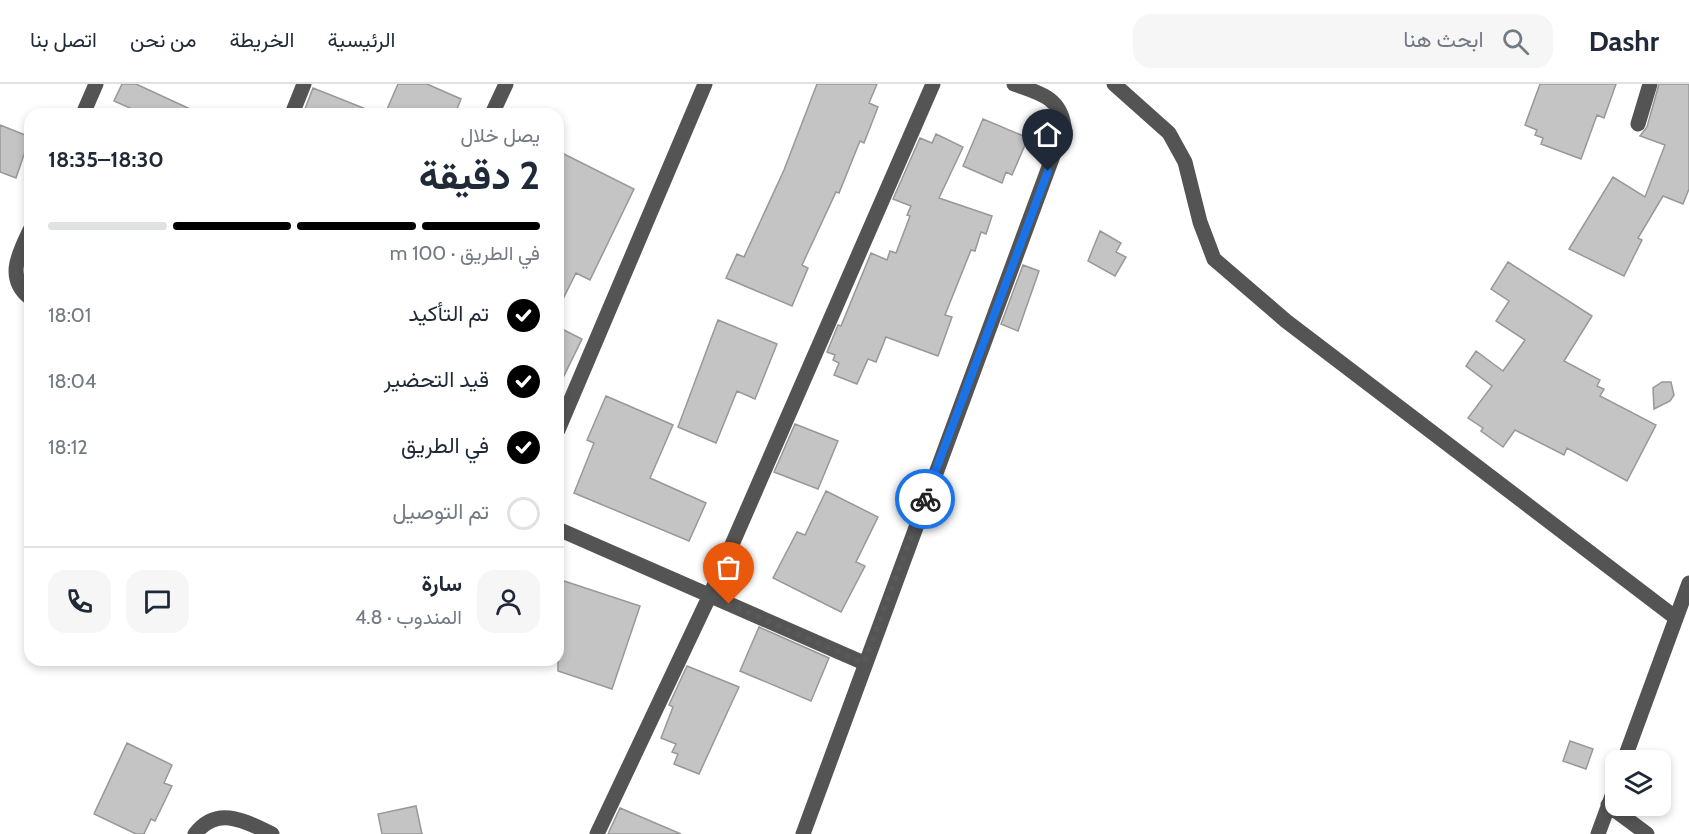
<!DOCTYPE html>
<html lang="ar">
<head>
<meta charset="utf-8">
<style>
	:root { --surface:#fff; --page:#f6f6f7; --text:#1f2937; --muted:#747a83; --line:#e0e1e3; --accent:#000 }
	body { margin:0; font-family:Cabin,Vazirmatn,sans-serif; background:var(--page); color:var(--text); direction:rtl; height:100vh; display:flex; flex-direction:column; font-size:22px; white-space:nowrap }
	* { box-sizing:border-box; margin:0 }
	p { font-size:20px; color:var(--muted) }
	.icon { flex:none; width:33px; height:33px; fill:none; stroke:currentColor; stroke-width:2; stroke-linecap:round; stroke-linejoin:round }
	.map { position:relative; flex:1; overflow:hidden; direction:ltr }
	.sheet { position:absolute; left:24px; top:24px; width:540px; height:558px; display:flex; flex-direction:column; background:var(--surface); border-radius:18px; box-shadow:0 3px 9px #0003; direction:rtl }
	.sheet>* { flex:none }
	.controls { position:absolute; left:1605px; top:666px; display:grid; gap:12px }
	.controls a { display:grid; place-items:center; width:66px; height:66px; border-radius:12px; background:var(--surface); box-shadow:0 3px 9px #0003; font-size:30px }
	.pin { position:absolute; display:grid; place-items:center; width:51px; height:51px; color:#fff; margin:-62px -26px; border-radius:50% 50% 50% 0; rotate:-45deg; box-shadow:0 0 6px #0007 }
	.pin .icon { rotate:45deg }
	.courier { position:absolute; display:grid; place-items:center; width:60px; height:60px; margin:-30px; border:4px solid #1a73e8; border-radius:50%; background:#fff; color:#222; box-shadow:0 2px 8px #0007 }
	.summary em { font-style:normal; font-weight:700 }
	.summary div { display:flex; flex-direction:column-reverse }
	.summary { display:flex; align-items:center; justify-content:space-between; height:102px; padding:0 24px }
	h1 { font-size:39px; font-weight:700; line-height:45px }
	.bar { display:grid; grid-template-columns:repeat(4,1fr); gap:9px 6px; align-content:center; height:72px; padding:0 24px }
	.bar i { height:8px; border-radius:4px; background:var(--line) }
	.bar .active { background:var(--accent) }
	.bar p { grid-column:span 4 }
	.line { display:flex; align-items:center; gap:15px; padding:0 24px; border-top:2px solid var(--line) }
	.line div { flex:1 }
	.round { display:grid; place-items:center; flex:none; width:63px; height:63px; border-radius:18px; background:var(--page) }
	ol { padding:0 24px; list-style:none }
	li { display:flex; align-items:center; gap:18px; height:66px }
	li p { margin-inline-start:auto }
	li .icon { padding:6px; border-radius:50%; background:var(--accent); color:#fff; stroke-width:4 }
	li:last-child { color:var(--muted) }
	li i { width:33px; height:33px; border:3px solid var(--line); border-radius:50% }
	header { display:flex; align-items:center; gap:36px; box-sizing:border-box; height:84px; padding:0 30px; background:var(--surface); border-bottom:2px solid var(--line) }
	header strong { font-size:28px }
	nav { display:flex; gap:33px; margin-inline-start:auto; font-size:21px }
	.search { width:420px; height:54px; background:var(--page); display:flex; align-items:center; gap:15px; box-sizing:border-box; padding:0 21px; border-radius:18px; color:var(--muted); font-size:22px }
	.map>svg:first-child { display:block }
</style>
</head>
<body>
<header>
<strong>Dashr</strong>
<div class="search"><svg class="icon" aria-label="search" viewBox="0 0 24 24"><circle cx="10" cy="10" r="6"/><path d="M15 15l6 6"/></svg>ابحث هنا</div>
<nav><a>الرئيسية</a><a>الخريطة</a><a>من نحن</a><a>اتصل بنا</a></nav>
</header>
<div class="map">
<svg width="1689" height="750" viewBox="0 0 1689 750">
	<rect width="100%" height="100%" fill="#fff"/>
	<path fill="#c4c4c4" stroke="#989898" stroke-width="1.5" d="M122,0H136L201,30H143L114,17Z
		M398,0H427L461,15L455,30H385Z
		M817,0H877L869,19L878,23L864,59L860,57L839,109L836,108L802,181L808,184L792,222L726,194L737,170L744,173L784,86Z
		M1540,0H1616L1604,34L1597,31L1581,75L1541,60L1543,54L1535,51L1537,46L1525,41Z
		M1659,0H1689V105L1683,120L1663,112L1638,154L1642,156L1624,192L1569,165L1613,93L1645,113L1665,61L1640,52L1647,43Z
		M313,4L376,29V30H303Z
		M983,35L1028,54L1012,91L1006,88L1002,99L963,82Z
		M0,41L30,53L16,94L0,88Z
		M936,50L963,63L939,114L992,132L986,150L981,148L975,167L971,166L945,231L952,233L938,272L886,253L876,278L868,275L857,300L834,291L839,279L833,276L835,271L827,268L838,241L841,242L871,169L887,176L890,167L896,169L910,132L907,131L911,122L893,115L920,54L932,59Z
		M558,67L634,105L590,196L576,189L558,225Z
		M1100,147L1121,159L1116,168L1126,173L1115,192L1088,177Z
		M1508,178L1592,232L1564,277L1600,296L1597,302L1604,305L1600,312L1656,341L1627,397L1567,364L1564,371L1515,346L1503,363L1481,347L1483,344L1468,334L1492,302L1466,282L1476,267L1503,287L1525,256L1496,237L1509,217L1491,205Z
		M1023,181L1039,187L1018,247L1001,240Z
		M718,236L777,260L755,315L737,307L716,359L678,343Z
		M558,243L582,255L558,304Z
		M1662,298H1671L1674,311L1670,317L1654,325L1653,304Z
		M606,312L673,341L650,394L706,419L689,457L574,409L594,359L587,356Z
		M795,340L838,357L818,405L774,388Z
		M826,407L878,433L856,478L865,482L841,528L773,494L797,448L805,451Z
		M558,495L640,522L612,605L558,587Z
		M759,543L829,574L811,617L740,587Z
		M687,582L739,603L699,690L674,680L678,670L672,668L676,660L661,654L673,623L669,621Z
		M1570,657L1593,665L1586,685L1563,677Z
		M127,659L172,681L164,699L172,702L155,737L151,735L144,750H136L94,730Z
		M416,722L422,750H382L378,730Z
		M620,724L681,750H608Z"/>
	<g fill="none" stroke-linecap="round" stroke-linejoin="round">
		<path stroke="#545454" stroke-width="15" d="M1114,0L1169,49L1185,78L1200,138L1214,175L1286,237L1676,534
			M83,30L96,0
			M292,30L304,0
			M492,30L506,0
			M1638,40L1650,0
			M30,146C19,169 5,194 30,214
			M558,346L705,0
			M558,445L864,579
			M1624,676L1689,499
			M1608,721L1647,750
			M195,750C217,721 245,737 272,750
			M597,750L710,511L933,0
			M803,750L1064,42C1060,13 1039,9 1014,0
			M1598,750L1616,701"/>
	</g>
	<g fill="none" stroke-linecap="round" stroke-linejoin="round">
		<path stroke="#595959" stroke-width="6" stroke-dasharray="0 10.8" d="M729,520L864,579L925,415"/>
		<path stroke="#1a73e8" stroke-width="8" d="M925,415L1048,87"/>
	</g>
</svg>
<div class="controls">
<a><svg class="icon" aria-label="layers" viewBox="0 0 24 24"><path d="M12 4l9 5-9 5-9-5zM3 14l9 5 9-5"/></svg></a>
</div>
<div class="pin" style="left:729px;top:520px;background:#ea580c"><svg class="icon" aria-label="bag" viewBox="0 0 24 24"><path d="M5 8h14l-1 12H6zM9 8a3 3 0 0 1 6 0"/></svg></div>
<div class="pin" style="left:1048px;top:87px;background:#1f2937"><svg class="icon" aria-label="home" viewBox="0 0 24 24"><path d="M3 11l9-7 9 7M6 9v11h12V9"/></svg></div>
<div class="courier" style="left:925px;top:415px"><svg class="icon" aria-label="bike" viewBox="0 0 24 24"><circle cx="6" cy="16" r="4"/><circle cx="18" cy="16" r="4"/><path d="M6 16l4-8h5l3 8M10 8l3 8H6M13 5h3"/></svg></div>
<section class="sheet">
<div class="summary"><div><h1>2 دقيقة</h1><p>يصل خلال</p></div><em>18:30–18:35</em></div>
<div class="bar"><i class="active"></i><i class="active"></i><i class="active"></i><i></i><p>في الطريق · 100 m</p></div>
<ol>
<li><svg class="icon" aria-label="check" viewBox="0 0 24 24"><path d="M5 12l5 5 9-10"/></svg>تم التأكيد<p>18:01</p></li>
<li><svg class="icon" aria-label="check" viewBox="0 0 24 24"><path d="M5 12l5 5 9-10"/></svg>قيد التحضير<p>18:04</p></li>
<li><svg class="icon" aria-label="check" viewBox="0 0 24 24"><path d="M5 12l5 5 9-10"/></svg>في الطريق<p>18:12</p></li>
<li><i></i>تم التوصيل</li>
</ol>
<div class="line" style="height:108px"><a class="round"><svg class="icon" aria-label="person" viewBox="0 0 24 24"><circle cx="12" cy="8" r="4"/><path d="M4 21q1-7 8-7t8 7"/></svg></a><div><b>سارة</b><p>المندوب · 4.8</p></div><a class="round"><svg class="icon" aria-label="chat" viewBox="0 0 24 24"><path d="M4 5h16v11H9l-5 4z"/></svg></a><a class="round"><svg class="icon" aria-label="phone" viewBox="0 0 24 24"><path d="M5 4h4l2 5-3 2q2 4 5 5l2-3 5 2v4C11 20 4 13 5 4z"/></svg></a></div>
</section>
</div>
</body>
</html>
